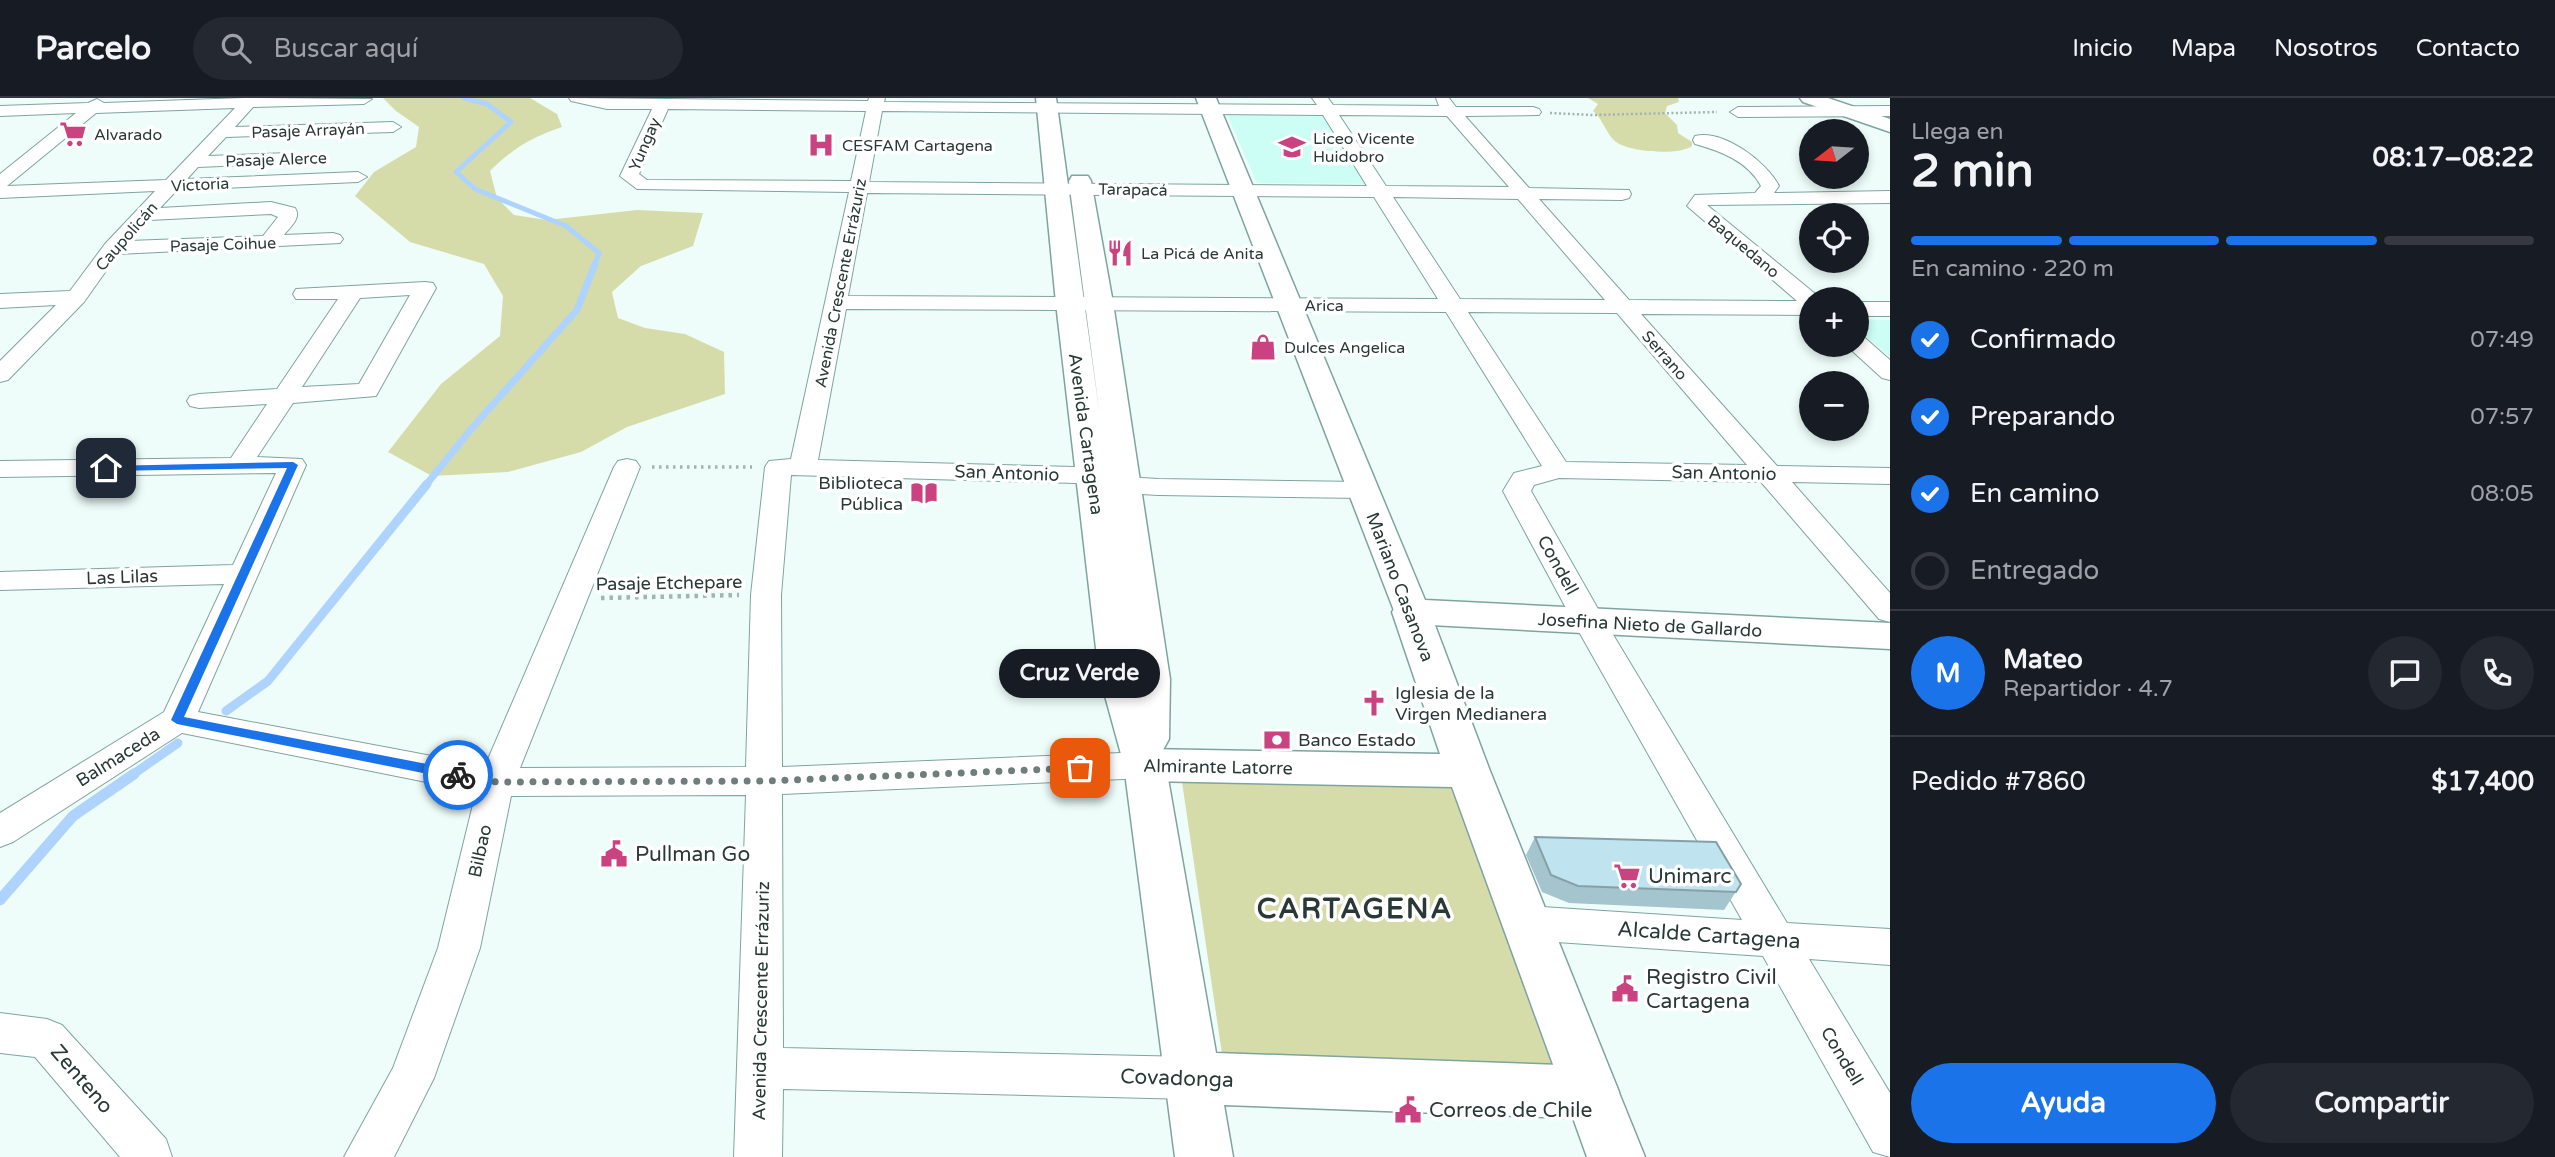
<!DOCTYPE html>
<html lang="es">
<head>
<meta charset="utf-8">
<style>
	:root { --surface:#171b24; --page:#242831; --text:#f1f3f6; --muted:#9ea1a6; --line:#363941; --accent:#1a73e8 }
	body { margin:0; font-family:"Varela Round",sans-serif; background:var(--page); color:var(--text); height:100vh; display:flex; flex-direction:column; font-size:26px; white-space:nowrap }
	* { box-sizing:border-box; margin:0 }
	p { font-size:23px; color:var(--muted) }
	.icon { flex:none; width:38px; height:38px; fill:none; stroke:currentColor; stroke-width:2; stroke-linecap:round; stroke-linejoin:round }
	.map { position:relative; flex:1; overflow:hidden }
	.details { display:flex; flex-direction:column; background:var(--surface); width:665px }
	.details>* { flex:none }
	.needle { width:46px; rotate:253deg }
	.controls { position:absolute; left:1799px; top:21px; display:grid; gap:14px }
	.controls a { display:grid; place-items:center; width:70px; height:70px; border-radius:50%; background:var(--surface); box-shadow:0 4px 10px #0003; font-size:35px }
	.pin { position:absolute; display:grid; place-items:center; width:60px; height:60px; color:#fff; margin:-30px; border-radius:14px; box-shadow:0 4px 10px #0006 }
	.courier { position:absolute; display:grid; place-items:center; width:70px; height:70px; margin:-35px; border:5px solid #1a73e8; border-radius:50%; background:#fff; color:#222; box-shadow:0 2px 9px #0007 }
	.bubble { position:absolute; height:49px; border-radius:24px; background:var(--surface); box-shadow:0 4px 10px #0003; font-size:23px; font-weight:700; line-height:49px; text-align:center }
	.overview em { font-style:normal; font-weight:700 }
	.overview div { display:flex; flex-direction:column-reverse }
	.overview { display:flex; align-items:center; justify-content:space-between; height:119px; padding:0 21px }
	h1 { font-size:46px; font-weight:700; line-height:52px }
	.bar { display:grid; grid-template-columns:repeat(4,1fr); gap:10px 7px; align-content:center; height:84px; padding:0 21px }
	.bar i { height:9px; border-radius:5px; background:var(--line) }
	.bar .current { background:var(--accent) }
	.bar p { grid-column:span 4 }
	.line { display:flex; align-items:center; gap:18px; padding:0 21px; border-top:2px solid var(--line) }
	.line div { flex:1 }
	.round { display:grid; place-items:center; flex:none; width:74px; height:74px; border-radius:37px; background:var(--page) }
	ol { padding:0 21px; list-style:none }
	li { display:flex; align-items:center; gap:21px; height:77px }
	li p { margin-inline-start:auto }
	li .icon { padding:7px; border-radius:50%; background:var(--accent); color:#fff; stroke-width:4 }
	li:last-child { color:var(--muted) }
	li i { width:38px; height:38px; border:4px solid var(--line); border-radius:50% }
	.button { display:flex; gap:14px; margin-top:auto; padding:14px 21px }
	.button a { flex:1; height:80px; border-radius:42px; background:var(--accent); color:#fff; font-size:28px; font-weight:700; line-height:80px; text-align:center }
	.button a+a { background:var(--page); color:var(--text) }
	header { display:flex; align-items:center; gap:42px; box-sizing:border-box; height:98px; padding:0 35px; background:var(--surface); border-bottom:2px solid var(--line) }
	header strong { font-size:33px }
	nav { display:flex; gap:38px; margin-inline-start:auto; font-size:24px }
	.search { width:490px; height:63px; background:var(--page); display:flex; align-items:center; gap:18px; box-sizing:border-box; padding:0 24px; border-radius:38px; color:var(--muted); font-size:26px }
	main { display:flex; flex:1; min-height:0 }
	.map>svg:first-child { display:block }
</style>
</head>
<body>
<header>
<strong>Parcelo</strong>
<div class="search"><svg class="icon" aria-label="search" viewBox="0 0 24 24"><circle cx="10" cy="10" r="6"/><path d="M15 15l6 6"/></svg>Buscar aquí</div>
<nav><a>Inicio</a><a>Mapa</a><a>Nosotros</a><a>Contacto</a></nav>
</header>
<main>
<div class="map">
<svg width="1890" height="1059" viewBox="0 0 1890 1059">
	<rect width="100%" height="100%" fill="#eefdfa"/>
	<path fill="#cdfef6" d="M1225,12L1320,13L1365,86L1257,85Z
		M1857,221L1890,222V259L1857,231Z"/>
	<path fill="#d5dca9" d="M383,0H530L557,16L562,29C532,39 512,51 490,73L497,100L514,117L547,122L637,112L703,115L693,148L641,168L612,194L618,220L645,230L685,236L724,254L725,296L627,329L581,354L508,374L432,378L388,354L441,286L500,238L503,198L484,166L410,144L355,98L374,74L416,49L419,29L396,13Z
		M1588,0H1678L1679,4L1667,8L1665,15L1677,27L1678,35L1692,44V48C1679,58 1630,54 1616,44C1606,36 1603,21 1593,13L1598,6Z
		M1182,684L1461,685L1563,969L1222,956Z"/>
	<g fill="none" stroke-linecap="round" stroke-linejoin="round">
		<path stroke="#aed3fe" stroke-width="5" d="M464,0L487,6L511,24L456,74L475,91L566,128L599,155L594,168"/>
		<path stroke="#aed3fe" stroke-width="7" d="M426,387L472,330L577,212L595,166"/>
		<path stroke="#aed3fe" stroke-width="9" d="M226,613L268,583L427,386
			M132,677L178,645"/>
		<path stroke="#aed3fe" stroke-width="11" d="M0,802L73,718L134,676"/>
		<g stroke="#7fa49e" stroke-width="2">
			<path id="minor" d="M244,0L372,1L364,6L253,9L235,29L393,24L401,29L393,34L226,39L208,58L290,55L299,60L290,65L198,69L187,81L358,74L367,79L358,84L177,92L160,110L271,104L295,110C302,120 290,129 284,137L333,135L340,137L343,141L340,145L118,156L84,204L8,282L0,284V263L56,207L0,210V196L70,193L105,146L155,93L0,100V76L76,15L0,18V8L88,5L97,1L104,5ZM235,10L166,82L7,88L96,15ZM271,116L278,119L263,138L129,143L149,122Z
				M569,0L868,3L869,0H885L884,4L1317,7L1312,0H1328L1333,7L1439,8L1436,0H1449L1456,9H1533L1539,11L1541,14L1539,17L1465,18L1529,90L1629,92L1631,96L1629,100L1622,102L1539,101L1629,202L1797,203L1687,108L1695,97L1755,95L1761,88C1748,63 1720,53 1695,46L1693,42L1695,38C1723,31 1767,64 1779,88L1774,95L1890,93V105L1707,107L1819,199L1820,201H1811V217L1641,216L1777,368L1890,370V386L1792,384L1890,495V524L1879,521L1761,384L1559,380L1534,387L1531,393L1606,525L1787,825L1890,831V867L1809,861L1890,995V1059L1873,1054L1763,858L1527,842L1513,837L1507,825L1513,813L1527,808L1742,822L1574,525L1503,393L1514,375L1542,368L1446,214L846,211L818,362L1075,369L1126,379L1158,381L1362,384L1372,386L1376,392L1372,398L1362,400L1158,397L1126,395L1075,385L791,377L781,497L782,669L1146,654L1159,658L1164,667L1159,676L1146,680L782,696L783,950L1191,959L1207,965L1213,980L1207,995L1191,1001L783,991L782,1059H734L746,697L511,698L480,850L434,980L394,1059H344L393,970L438,850L476,694L182,635L13,744L0,749V715L164,614L224,486L0,492V474L233,467L276,375L0,379V363L231,360L267,306L199,310L190,308L187,303L190,298L199,296L277,291L338,201H296L293,196L296,191L425,184L433,185L436,190L376,298L293,305L257,359L302,361L306,367L198,614L485,668L614,369L618,363L627,361L636,363L640,369L520,670L746,669L751,497L765,369L769,363L791,361L849,94L637,91L620,78L652,11H607L571,3ZM668,11L866,13L851,83L647,82L639,76ZM882,13L1323,17L1367,88L869,84ZM1339,17L1447,18L1509,89L1386,88ZM867,95L1374,99L1438,201L848,198ZM1393,99L1518,101L1605,202L1460,201ZM410,197L359,286L302,289L360,200ZM1468,214L1617,215L1747,367L1566,364Z
				M1890,8V18L1738,19L1730,14L1738,9Z
				M1857,204H1890V218H1857Z
				M1857,238L1865,240L1890,262V282L1882,280L1849,250L1847,247H1857Z
				M0,915L47,921L62,927L166,1041L172,1059H120L35,959L0,955Z"/>
		</g>
		<g stroke="#7fa49e" stroke-width="3">
			<path id="tertiary" d="M1800,0H1828L1890,21V34L1803,4Z"/>
		</g>
		<g stroke="#7fa49e" stroke-width="3">
			<path id="secondary" d="M1411,502L1424,505L1430,514L1490,673L1619,994L1611,1013L1591,1020L1571,1013L1563,994L1452,689L1146,683L1131,678L1124,667L1131,656L1146,651L1440,656L1392,514L1398,505Z"/>
		</g>
		<g stroke="#7fa49e" stroke-width="3">
			<path id="primary" d="M1036,0H1056L1100,319L1069,83L1072,78H1088L1091,83L1113,205L1170,581L1169,641L1163,652L1216,955L1591,968L1611,975L1645,1059H1587L1573,1020L1224,1007L1233,1059H1175L1124,667L1099,576L1056,205Z
				M1196,0H1216L1425,502L1890,525V551L1411,526L1398,523Z"/>
		</g>
		<path stroke="#a4b3b0" stroke-width="2.5" stroke-dasharray="2 2.5" stroke-linecap="butt" d="M1550,15L1593,17L1717,14"/>
		<path stroke="#a4b3b0" stroke-width="3.5" stroke-dasharray="2.5 4.5" stroke-linecap="butt" d="M652,369H752"/>
		<path stroke="#a4b3b0" stroke-width="4.5" stroke-dasharray="3.5 5" stroke-linecap="butt" d="M601,500L739,497"/>
		<use href="#minor" fill="#fff" fill-rule="evenodd"/>
		<use href="#tertiary" fill="#fff" fill-rule="evenodd"/>
		<use href="#secondary" fill="#fff" fill-rule="evenodd"/>
		<use href="#primary" fill="#fff" fill-rule="evenodd"/>
	</g>
	<path fill="#a4c4ce" d="M1535,739L1741,786L1724,812L1569,805L1542,794L1526,757Z"/>
	<path fill="#bfe4ef" stroke="#86a0a7" stroke-width="2" d="M1535,739L1716,744L1741,786L1736,794L1578,788L1551,777Z"/>
	<path fill="#1a73e8" d="M293,364L298,367L184,619L458,672L464,677L462,680L458,682L177,626L171,622L287,370L106,373L101,370L106,368Z"/>
	<g fill="none" stroke-linecap="round" stroke-linejoin="round">
		<path stroke="#6e7e7b" stroke-width="7" stroke-dasharray="0 12.6" d="M458,677L496,684L765,683L1080,670"/>
	</g>
	<defs>
		<g id="supermarket-bare" transform="scale(2.1)"><path d="M-6-5.5h2.5l.6 2H6L4.5 2H-2.5L-4.4-4H-6ZM-1.5 3.2a1.3 1.3 0 1 0 .1 0ZM3 3.2a1.3 1.3 0 1 0 .1 0Z" fill="#ca4380" stroke="#fff" stroke-width="2.5" paint-order="stroke"/></g>
		<g id="hospital-bare" transform="scale(2.1)"><path d="M-5-5h3v3.5h4V-5h3V5h-3V1.5h-4V5h-3Z" fill="#ca4380" stroke="#fff" stroke-width="2.5" paint-order="stroke"/></g>
		<g id="school-bare" transform="scale(2.1)"><path d="M0-5L7-2L0 1L-7-2ZM-4 1L0 2.5L4 1V4Q0 6-4 4Z" fill="#ca4380" stroke="#fff" stroke-width="2.5" paint-order="stroke"/></g>
		<g id="restaurant-bare" transform="scale(2.1)"><path d="M-5-6h1v4h1v-4h1v4h1v-4h1v5L-1.5 .5V6h-2V.5L-5-1ZM5-6V6H3V1.5H1.5Q1.5-4 5-6Z" fill="#ca4380" stroke="#fff" stroke-width="2.5" paint-order="stroke"/></g>
		<g id="shop-bare" transform="scale(2.1)"><path d="M-5-2.5h2.3a2.7 3.5 0 0 1 5.4 0H5L5.5 6h-11ZM-1.5-2.5h3a1.5 2.3 0 0 0-3 0Z" fill="#ca4380" stroke="#fff" stroke-width="2.5" paint-order="stroke"/></g>
		<g id="library-bare" transform="scale(2.1)"><path d="M-6-4Q-3-5.5-.7-3.5V5Q-3 3-6 4ZM6-4Q3-5.5 .7-3.5V5Q3 3 6 4Z" fill="#ca4380" stroke="#fff" stroke-width="2.5" paint-order="stroke"/></g>
		<g id="church-bare" transform="scale(2.1)"><path d="M-1.2-6h2.4v3.5h3.3v2.4h-3.3V6h-2.4V-.1h-3.3v-2.4h3.3Z" fill="#ca4380" stroke="#fff" stroke-width="2.5" paint-order="stroke"/></g>
		<g id="bank-bare" transform="scale(2.1)"><path d="M-6-4H6V4H-6ZM0-2.3a2.3 2.3 0 1 0 0 4.6a2.3 2.3 0 1 0 0-4.6Z" fill="#ca4380" stroke="#fff" stroke-width="2.5" paint-order="stroke"/></g>
		<g id="civic-bare" transform="scale(2.1)"><path d="M-.6-6.5H3V-4.5H.6V-3L4-1V1h2V6H-6V1h2V-1L-.6-3ZM-1.2 2.5V6h2.4V2.5Z" fill="#ca4380" stroke="#fff" stroke-width="2.5" paint-order="stroke"/></g>
	</defs>
	<g fill-rule="evenodd">
		<use href="#supermarket-bare" x="73" y="36"/>
		<use href="#hospital-bare" x="821" y="47"/>
		<use href="#school-bare" x="1292" y="49"/>
		<use href="#restaurant-bare" x="1120" y="155"/>
		<use href="#shop-bare" x="1263" y="249"/>
		<use href="#library-bare" x="924" y="395"/>
		<use href="#church-bare" x="1374" y="605"/>
		<use href="#bank-bare" x="1277" y="642"/>
		<use href="#civic-bare" x="614" y="756"/>
		<use href="#supermarket-bare" x="1627" y="778"/>
		<use href="#civic-bare" x="1625" y="891"/>
		<use href="#civic-bare" x="1408" y="1012"/>
	</g>
	<g text-anchor="middle" stroke-width="7" stroke-linejoin="round" paint-order="stroke">
		<g font-size="16" fill="#293936" stroke="#fff">
			<text transform="translate(308 32) rotate(-2)" y="6">Pasaje Arrayán</text>
			<text transform="translate(644 46) rotate(-67)" y="6">Yungay</text>
			<text transform="translate(276 61) rotate(-2)" y="6">Pasaje Alerce</text>
			<text transform="translate(200 86) rotate(-3)" y="6">Victoria</text>
			<text transform="translate(1133 91) rotate(1)" y="6">Tarapacá</text>
			<text transform="translate(126 138) rotate(-49)" y="6">Caupolicán</text>
			<text transform="translate(223 146) rotate(-2)" y="6">Pasaje Coihue</text>
			<text transform="translate(1744 148) rotate(40)" y="6">Baquedano</text>
			<text transform="translate(840 185) rotate(-79)" y="6">Avenida Crescente Errázuriz</text>
			<text x="1324" y="213">Arica</text>
			<text transform="translate(1665 257) rotate(49)" y="6">Serrano</text>
		</g>
		<g font-size="16" fill="#293936" stroke="#fff" text-anchor="start">
			<text x="94" y="42">Alvarado</text>
			<text x="1313" y="46">Liceo Vicente<tspan x="1313" dy="18">Huidobro</tspan></text>
			<text x="842" y="53">CESFAM Cartagena</text>
			<text x="1141" y="161">La Picá de Anita</text>
			<text x="1284" y="255">Dulces Angelica</text>
		</g>
		<g font-size="18" fill="#293936" stroke="#fff">
			<text transform="translate(1086 336) rotate(82)" y="6">Avenida Cartagena</text>
			<text transform="translate(1007 375) rotate(2)" y="6">San Antonio</text>
			<text transform="translate(1724 375) rotate(1)" y="6">San Antonio</text>
			<text transform="translate(1558 467) rotate(61)" y="6">Condell</text>
			<text transform="translate(122 479) rotate(-2)" y="6">Las Lilas</text>
			<text transform="translate(669 485) rotate(-1)" y="6">Pasaje Etchepare</text>
			<text transform="translate(1400 489) rotate(69)" y="6">Mariano Casanova</text>
			<text transform="translate(1650 527) rotate(3)" y="6">Josefina Nieto de Gallardo</text>
			<text transform="translate(118 659) rotate(-32)" y="6">Balmaceda</text>
			<text transform="translate(1218 669) rotate(1)" y="6">Almirante Latorre</text>
			<text transform="translate(480 753) rotate(-78)" y="6">Bilbao</text>
			<text transform="translate(761 903) rotate(-89)" y="6">Avenida Crescente Errázuriz</text>
			<text transform="translate(1842 958) rotate(59)" y="6">Condell</text>
		</g>
		<g font-size="18" fill="#293936" stroke="#fff" text-anchor="start">
			<text x="903" y="391" text-anchor="end">Biblioteca<tspan x="903" dy="21">Pública</tspan></text>
			<text x="1395" y="601">Iglesia de la<tspan x="1395" dy="21">Virgen Medianera</tspan></text>
			<text x="1298" y="648">Banco Estado</text>
		</g>
		<g font-size="21" fill="#293936" stroke="#fff" text-anchor="start">
			<text x="635" y="763">Pullman Go</text>
			<text x="1648" y="785">Unimarc</text>
			<text x="1646" y="886">Registro Civil<tspan x="1646" dy="24">Cartagena</tspan></text>
			<text x="1429" y="1019">Correos de Chile</text>
		</g>
		<g font-size="21" fill="#293936" stroke="#fff">
			<text transform="translate(1709 837) rotate(4)" y="7">Alcalde Cartagena</text>
			<text transform="translate(1177 980) rotate(2)" y="7">Covadonga</text>
			<text transform="translate(82 981) rotate(49)" y="7">Zenteno</text>
		</g>
		<g font-size="28" font-weight="bold" letter-spacing="2" fill="#293936" stroke="#fff">
			<text x="1355" y="820">CARTAGENA</text>
		</g>
	</g>
</svg>
<div class="controls">
<a><svg class="needle" viewBox="-14 -14 28 28"><path d="M0-13l5 13h-10z" fill="#e53935"/><path d="M0 13l5-13h-10z" fill="#9ea1a6"/></svg></a>
<a><svg class="icon" aria-label="locate" viewBox="0 0 24 24"><circle cx="12" cy="12" r="6"/><path d="M12 2v4M12 18v4M2 12h4M18 12h4"/></svg></a>
<a>+</a>
<a>−</a>
</div>
<div class="pin" style="left:1080px;top:670px;background:#ea580c"><svg class="icon" aria-label="bag" viewBox="0 0 24 24"><path d="M5 8h14l-1 12H6zM9 8a3 3 0 0 1 6 0"/></svg></div>
<div class="pin" style="left:106px;top:370px;background:#1f2937"><svg class="icon" aria-label="home" viewBox="0 0 24 24"><path d="M3 11l9-7 9 7M6 9v11h12V9"/></svg></div>
<div class="courier" style="left:458px;top:677px"><svg class="icon" aria-label="bike" viewBox="0 0 24 24"><circle cx="6" cy="16" r="4"/><circle cx="18" cy="16" r="4"/><path d="M6 16l4-8h5l3 8M10 8l3 8H6M13 5h3"/></svg></div>
<div class="bubble" style="left:999px;top:551px;width:161px">Cruz Verde</div>
</div>
<section class="details">
<div class="overview"><div><h1>2 min</h1><p>Llega en</p></div><em>08:17–08:22</em></div>
<div class="bar"><i class="current"></i><i class="current"></i><i class="current"></i><i></i><p>En camino · 220 m</p></div>
<ol>
<li><svg class="icon" aria-label="check" viewBox="0 0 24 24"><path d="M5 12l5 5 9-10"/></svg>Confirmado<p>07:49</p></li>
<li><svg class="icon" aria-label="check" viewBox="0 0 24 24"><path d="M5 12l5 5 9-10"/></svg>Preparando<p>07:57</p></li>
<li><svg class="icon" aria-label="check" viewBox="0 0 24 24"><path d="M5 12l5 5 9-10"/></svg>En camino<p>08:05</p></li>
<li><i></i>Entregado</li>
</ol>
<div class="line" style="height:126px"><b class="round" style="background:var(--accent);color:#fff">M</b><div><b>Mateo</b><p>Repartidor · 4.7</p></div><a class="round"><svg class="icon" aria-label="chat" viewBox="0 0 24 24"><path d="M4 5h16v11H9l-5 4z"/></svg></a><a class="round"><svg class="icon" aria-label="phone" viewBox="0 0 24 24"><path d="M5 4h4l2 5-3 2q2 4 5 5l2-3 5 2v4C11 20 4 13 5 4z"/></svg></a></div>
<div class="line" style="height:91px"><div>Pedido #7860</div><b>$17,400</b></div>
<div class="button"><a>Ayuda</a><a>Compartir</a></div>
</section>
</main>
</body>
</html>
